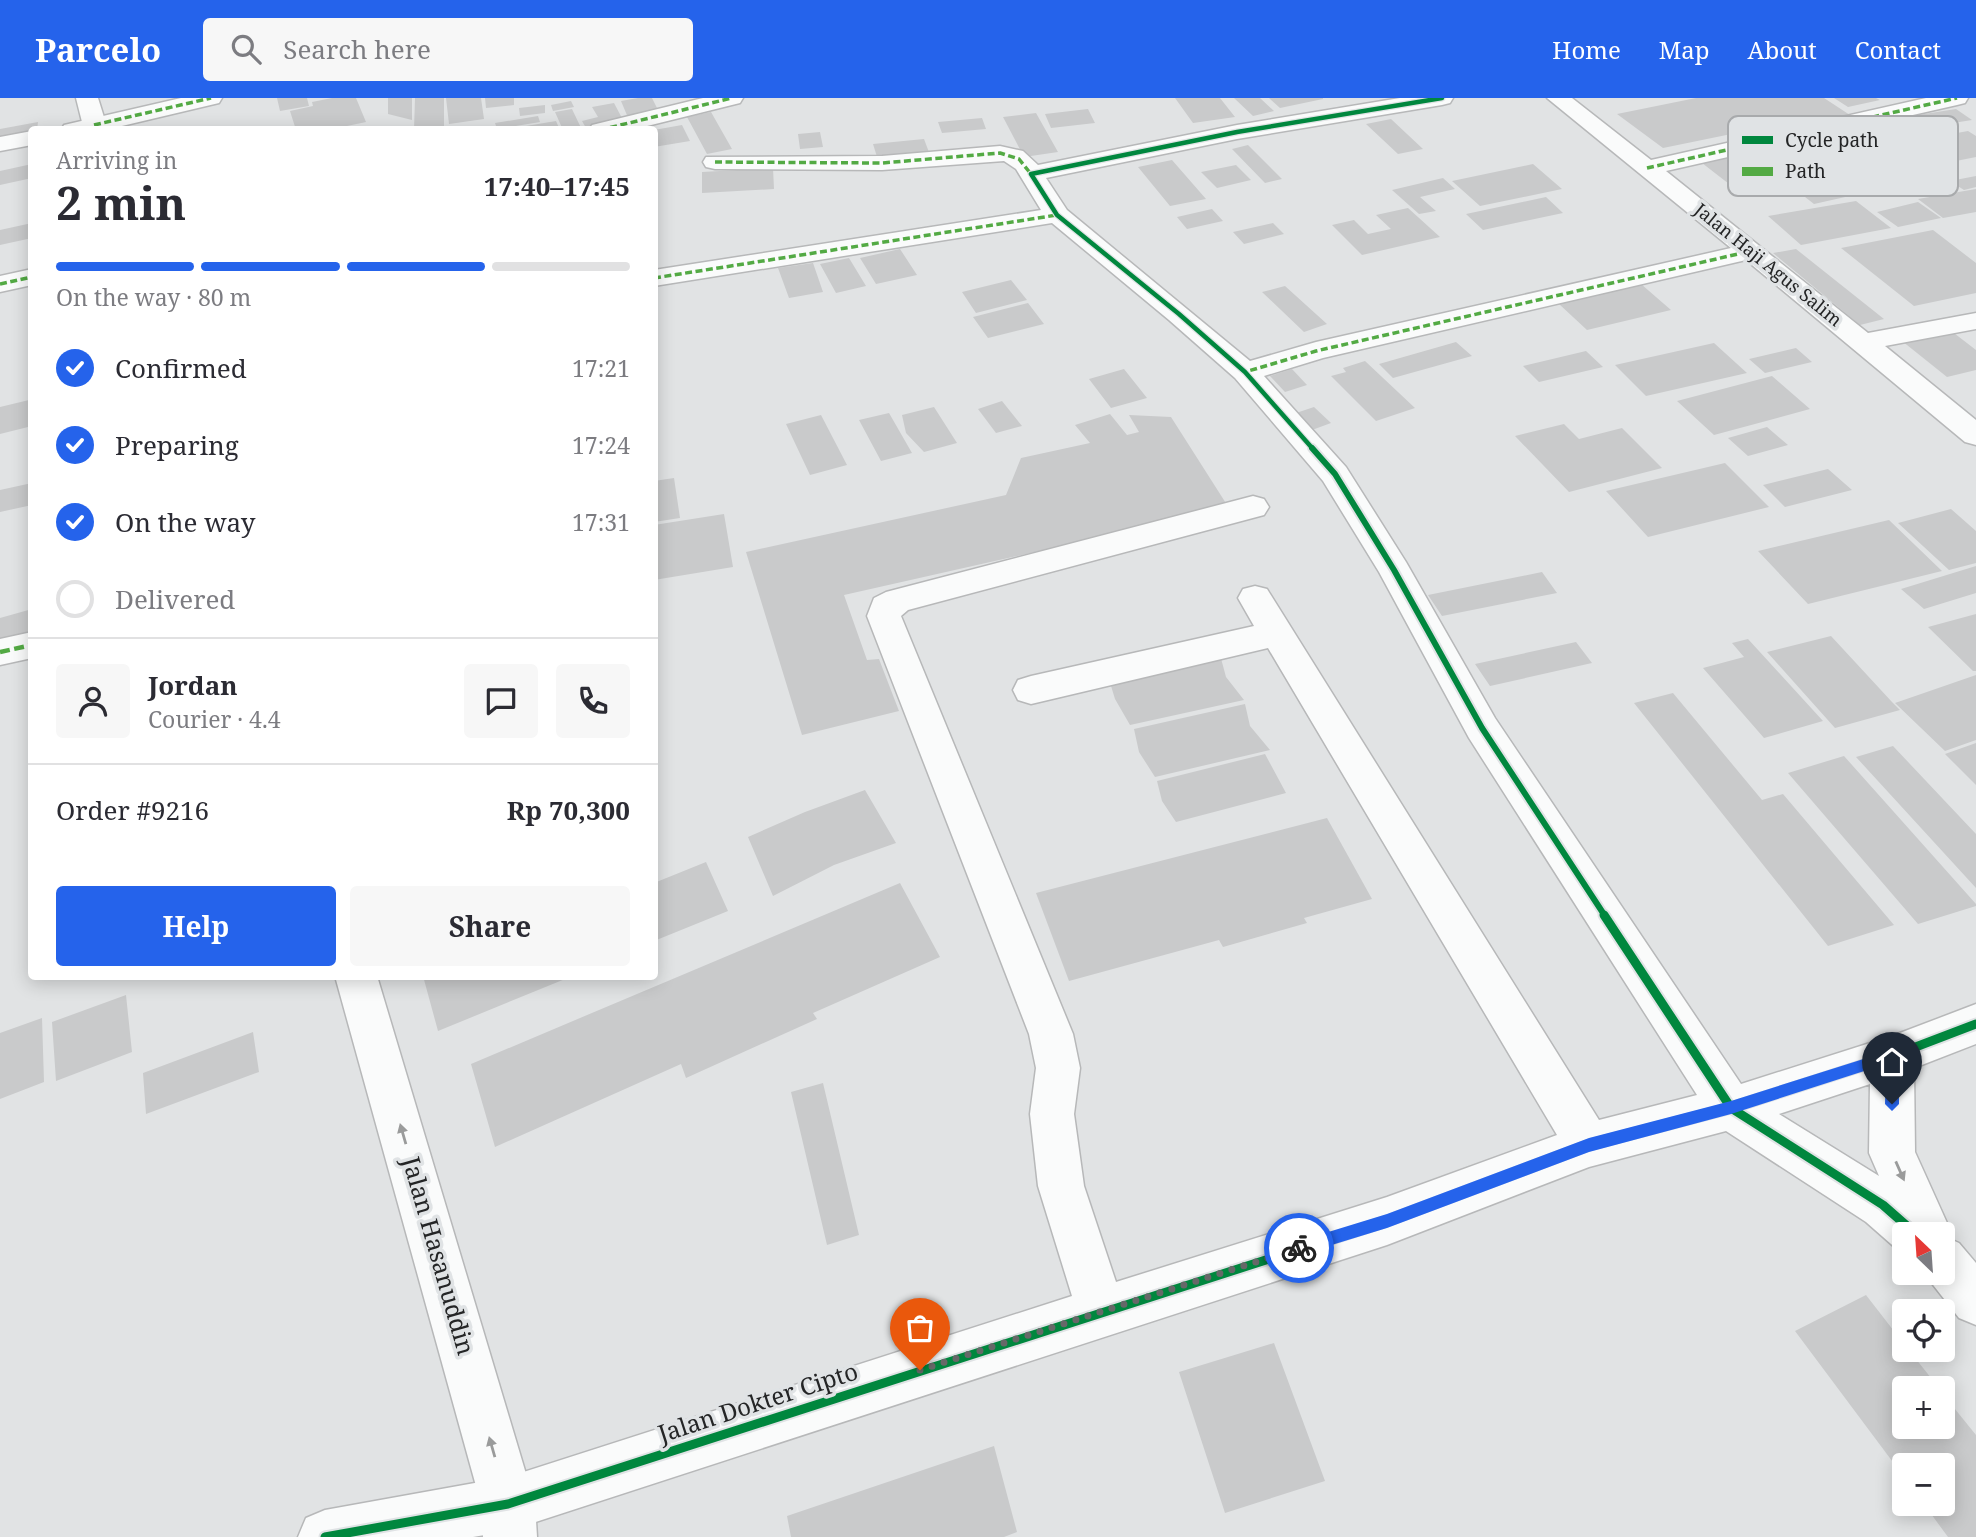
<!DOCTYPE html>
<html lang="en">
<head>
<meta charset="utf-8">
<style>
	:root { --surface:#fff; --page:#f7f7f7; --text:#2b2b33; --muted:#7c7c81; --line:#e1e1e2; --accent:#2563eb }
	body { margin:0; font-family:"Noto Serif",serif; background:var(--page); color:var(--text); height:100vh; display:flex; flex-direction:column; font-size:26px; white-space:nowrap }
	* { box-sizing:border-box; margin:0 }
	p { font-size:23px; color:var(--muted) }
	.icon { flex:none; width:38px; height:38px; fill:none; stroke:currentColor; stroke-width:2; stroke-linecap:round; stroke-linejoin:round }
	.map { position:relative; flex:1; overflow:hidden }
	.details { position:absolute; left:28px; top:28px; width:630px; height:854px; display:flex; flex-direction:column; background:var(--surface); border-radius:7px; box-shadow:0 4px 18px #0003 }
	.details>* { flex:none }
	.needle { width:46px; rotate:335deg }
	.controls { position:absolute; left:1892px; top:1124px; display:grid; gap:14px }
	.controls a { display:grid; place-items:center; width:63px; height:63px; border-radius:7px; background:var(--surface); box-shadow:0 4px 18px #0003; font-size:35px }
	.pin { position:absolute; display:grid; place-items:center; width:60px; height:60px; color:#fff; margin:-72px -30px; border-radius:50% 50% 50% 0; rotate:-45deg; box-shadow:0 0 7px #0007 }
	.pin .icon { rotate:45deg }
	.courier { position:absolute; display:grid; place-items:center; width:70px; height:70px; margin:-35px; border:5px solid #2563eb; border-radius:50%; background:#fff; color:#222; box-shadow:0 2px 9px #0007 }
	.headline em { font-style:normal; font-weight:700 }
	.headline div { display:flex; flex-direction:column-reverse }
	.headline { display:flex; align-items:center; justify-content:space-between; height:119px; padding:0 28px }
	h1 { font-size:46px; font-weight:700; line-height:52px }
	.bar { display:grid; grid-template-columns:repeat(4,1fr); gap:10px 7px; align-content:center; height:84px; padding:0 28px }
	.bar i { height:9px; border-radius:5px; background:var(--line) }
	.bar .selected { background:var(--accent) }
	.bar p { grid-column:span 4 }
	.line { display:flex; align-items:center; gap:18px; padding:0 28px; border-top:2px solid var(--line) }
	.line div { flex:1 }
	.round { display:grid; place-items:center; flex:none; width:74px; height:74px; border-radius:7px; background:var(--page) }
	ol { padding:0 28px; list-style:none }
	li { display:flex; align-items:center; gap:21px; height:77px }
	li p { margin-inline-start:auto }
	li .icon { padding:7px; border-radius:50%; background:var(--accent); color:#fff; stroke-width:4 }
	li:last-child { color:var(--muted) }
	li i { width:38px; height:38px; border:4px solid var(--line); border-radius:50% }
	.action { display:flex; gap:14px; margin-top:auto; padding:14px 28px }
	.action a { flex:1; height:80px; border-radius:7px; background:var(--accent); color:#fff; font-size:28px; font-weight:700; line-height:80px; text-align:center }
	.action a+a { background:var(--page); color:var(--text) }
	header { display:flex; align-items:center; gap:42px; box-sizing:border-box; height:98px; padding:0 35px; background:var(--accent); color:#fff }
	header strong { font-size:33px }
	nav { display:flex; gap:38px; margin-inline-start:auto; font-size:24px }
	.search { width:490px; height:63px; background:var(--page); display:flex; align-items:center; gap:18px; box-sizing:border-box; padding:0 24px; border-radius:7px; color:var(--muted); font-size:26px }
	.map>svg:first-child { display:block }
</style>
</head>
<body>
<header>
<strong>Parcelo</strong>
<div class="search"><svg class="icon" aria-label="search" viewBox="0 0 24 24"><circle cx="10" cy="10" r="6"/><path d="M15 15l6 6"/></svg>Search here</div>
<nav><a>Home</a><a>Map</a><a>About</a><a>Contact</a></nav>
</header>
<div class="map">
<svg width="1976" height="1439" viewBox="0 0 1976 1439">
	<rect width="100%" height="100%" fill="#e1e3e4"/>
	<path fill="#c9cacb" d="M277,0H307L309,8L280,13Z
		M332,0H356L366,24L347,28L348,32H296L290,13L313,8L312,4Z
		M388,0H412V22L388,16Z
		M415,0H444V28L414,32Z
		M446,0H481L484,21L449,26Z
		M485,0H514V7L486,10Z
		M638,0H652L660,16L629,22L621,3Z
		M1175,0H1220L1235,19L1193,25Z
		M1234,0H1260L1274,13L1253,18Z
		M1269,0H1323V1L1280,10Z
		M1696,0H1824L1853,19L1756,40L1746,33L1663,50L1617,16Z
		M1834,0H1876L1880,2L1848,9Z
		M571,3L574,9L553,13L551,7Z
		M614,5L623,22L586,30L582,23L598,19L592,9Z
		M545,7V15L520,18L519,10Z
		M572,11L582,32H563L555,14Z
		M1088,11L1095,25L1051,30L1045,16Z
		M1956,11L1972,22L1934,28L1918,17Z
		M711,14L732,51L707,56L687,19Z
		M1036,15L1058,54L1024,59L1003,19Z
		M538,18L540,24L497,31L495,25Z
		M982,20L986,31L942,35L938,24Z
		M1391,21L1423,51L1398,56L1366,26Z
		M1922,22L1946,37L1968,33L1976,38V59L1956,63L1916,36L1906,38L1891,28Z
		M556,23L560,32H514V30Z
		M38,24L37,32H32V38L0,44V31Z
		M682,27L690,43L654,49V32Z
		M820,34L823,49L800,51L798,36Z
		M924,41L930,57L878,62L873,46Z
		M1248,47L1282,81L1265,85L1232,51Z
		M1781,49L1823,79L1742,96L1702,65Z
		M1172,62L1206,101L1170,108L1138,69Z
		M32,66V80L0,87V73Z
		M1533,66L1562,91L1480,108L1452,83Z
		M1236,67L1251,82L1217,90L1201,74Z
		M773,70L774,91L702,95V74Z
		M1847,76L1872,93L1814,106L1791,88Z
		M1976,78V89L1964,92L1950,83Z
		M1443,80L1455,91L1420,99L1436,113L1419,116L1392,92Z
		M1976,91V114L1943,120L1918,101Z
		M1546,99L1563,115L1483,132L1466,116Z
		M1856,103L1891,130L1801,147L1768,118Z
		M1918,104L1941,120L1898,129L1877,114Z
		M1408,110L1440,139L1362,157L1332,127L1354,122L1368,136L1391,131L1376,117Z
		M1212,111L1223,123L1187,131L1177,119Z
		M32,125V140L0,147V132Z
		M1273,125L1284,136L1244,146L1233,134Z
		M1933,132L1976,165V195L1914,208L1841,150Z
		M900,151L917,177L876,186L860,160Z
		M1796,151L1884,221L1860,227L1773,155Z
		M849,160L866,188L836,195L820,166Z
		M813,165L823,194L789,200L778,170Z
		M1011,182L1027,202L976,215L962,194Z
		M1641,186L1671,212L1587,232L1559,206Z
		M1285,188L1327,226L1304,234L1262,194Z
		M1028,205L1044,226L988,240L973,219Z
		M1950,232L1976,252V272L1947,279L1902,243Z
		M1456,244L1472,258L1393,280L1379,266Z
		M1714,245L1747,275L1646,298L1615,267Z
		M1796,250L1812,264L1765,275L1749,261Z
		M1586,253L1603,269L1539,284L1523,268Z
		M1365,263L1415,310L1376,323L1331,278L1346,274L1343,270Z
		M1124,271L1147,300L1111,310L1089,281Z
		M1292,271L1307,287L1285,294L1270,278Z
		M1772,278L1810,311L1714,337L1677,303Z
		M29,302L32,328L0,336V309Z
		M1002,303L1022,328L996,335L978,311Z
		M934,309L957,345L924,354L906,335L902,317Z
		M1314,309L1331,325L1312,332L1296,315Z
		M889,315L912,355L881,363L859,322Z
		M1110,316L1127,337L1139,334L1129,317L1171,319L1229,410L844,497L867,562L879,561L899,613L802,637L746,454L1006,397L1021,360L1090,345L1075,327Z
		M821,317L847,367L810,377L786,326Z
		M1564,326L1579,341L1622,330L1662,370L1569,394L1515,338Z
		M1767,329L1788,347L1748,358L1728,340Z
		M1725,365L1769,409L1648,439L1606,393Z
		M1828,371L1852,392L1785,409L1763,387Z
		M674,380L680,420L654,424V383Z
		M32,385V407L0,414V392Z
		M1951,411L1976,433V465L1949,472L1898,425Z
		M724,416L733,469L654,482V427Z
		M1889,422L1942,473L1808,506L1758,453Z
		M1976,468V495L1924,511L1901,491Z
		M1542,474L1557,495L1442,518L1428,497Z
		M32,511V537L0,546V520Z
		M1976,516V573H1973L1928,529Z
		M1831,538L1892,604L1900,612L1835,630L1767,554Z
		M1748,541L1823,623L1764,640L1703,570L1744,559L1732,545Z
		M1576,544L1592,565L1490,588L1475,566Z
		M1219,553L1226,579L1244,602L1130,627L1115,601L1108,578Z
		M1976,577V642L1945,653L1895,605Z
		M1673,595L1762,702L1783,696L1894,827L1828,848L1634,605Z
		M1245,606L1250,628L1270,652L1155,679L1139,654L1134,631Z
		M1976,645V687L1945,656Z
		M1893,648L1976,736V790L1856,659Z
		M1265,656L1286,695L1176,724L1162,703L1157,683Z
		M1844,658L1976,806V808L1918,826L1788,675Z
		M865,692L896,745L834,767L773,798L748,739L805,714Z
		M1327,720L1372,801L1304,820L1307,825L1223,849L1219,842L1069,883L1036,795Z
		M706,764L728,813L654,843V785Z
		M900,785L940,859L813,915L817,921L686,980L681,966L495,1049L471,966Z
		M423,878H570V879L438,933Z
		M126,897L132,954L56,983L52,924Z
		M42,920L44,984L0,1001V935Z
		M253,934L259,974L146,1016L143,975Z
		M823,985L859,1137L827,1147L791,994Z
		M1866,1197L1904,1246V1251H1908L1939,1290H1904V1328H1942V1295L1976,1337V1439H1948L1923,1405H1942V1367H1904V1379L1795,1233Z
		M1274,1245L1325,1383L1225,1415L1179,1274Z
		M994,1348L1017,1434L1004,1439H791L787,1418Z"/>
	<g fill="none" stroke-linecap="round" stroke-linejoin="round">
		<g stroke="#b7b8b9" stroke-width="3">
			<path id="minor" d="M181,0H222L219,5L105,32H61L64,27Z
				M703,0H743L740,5L631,32H589L592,27Z
				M1400,0H1453L1450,5L1442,7L1237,41L1046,80L1067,112L1250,263L1316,244L1731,150L1547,0H1572L1651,62L1926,0H1968L1965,5L1957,7L1666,73L1868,235L1976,215V231L1885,248L1976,322V347L1965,344L1746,162L1323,260L1264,278L1346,369L1406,464L1495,620L1741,986L1892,938L1976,906V946L1914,970L1915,1054L1952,1136L1950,1141L1959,1145L1976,1165V1227L1959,1220L1923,1174H1942V1136H1904V1155L1899,1153L1866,1124L1726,1033L1589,1069L1387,1147L508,1433L473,1439H298L306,1420L325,1412L508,1379L1072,1198L1038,1088L1030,1016L1036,970L1029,936L867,518L874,500L886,494L1253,398L1264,401L1269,409L1264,417L908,512L901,518L1073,936L1080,970L1074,1016L1084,1088L1116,1184L1387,1099L1557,1037L1268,550L1031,606L1018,602L1013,592L1018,582L1031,578L1254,528L1238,500L1243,491L1255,488L1267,491L1599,1022L1697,997L1469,640L1379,474L1323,383L1235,280L1169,222L1052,125L654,188V172L1041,112L1016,71L1004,63L882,72L715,71L706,69L703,64L706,59L882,58L1000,48L1023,53L1038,67L1237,27ZM1870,986L1869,1055L1879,1078L1779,1016Z
				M32,33V47L0,53V39Z
				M32,171V187L0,194V178Z
				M32,534V560L0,567V541Z"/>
		</g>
		<g stroke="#b7b8b9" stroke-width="3">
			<path id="major" d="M76,0H98L108,32H84Z
				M335,878H377L535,1406L537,1439H483L481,1406Z"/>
		</g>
		<use href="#minor" fill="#fafbfb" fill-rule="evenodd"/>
		<use href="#major" fill="#fafbfb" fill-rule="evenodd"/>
		<path stroke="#53aa44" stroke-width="3.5" stroke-dasharray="7 3.5" stroke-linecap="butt" d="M94,27L211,0
			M600,32L732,0
			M715,64L882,65L1000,55L1019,61L1031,76
			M1647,70L1957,0
			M654,180L1057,117
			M0,186L32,179
			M1241,271L1245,274L1316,253L1751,153"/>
		<path stroke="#53aa44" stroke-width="4.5" stroke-dasharray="10 4.5" stroke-linecap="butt" d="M0,554L32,547"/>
		<g stroke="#e0e3e5" stroke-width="7">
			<path id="cycleway-far2" d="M1313,351L1245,274L1179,216L1057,117L1031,76L1237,34L1442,0"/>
		</g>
		<g stroke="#e0e3e5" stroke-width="10">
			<path id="cycleway-far1" d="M1312,350L1335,376L1394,472L1482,630L1605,818"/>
		</g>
		<g stroke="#e0e3e5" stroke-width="13">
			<path id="cycleway" d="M1604,817L1731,1010L1883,1107L1916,1136
				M325,1439L508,1406L1387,1123L1589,1047L1731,1010L1892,958L1976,926"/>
		</g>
		<use href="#cycleway-far2" stroke="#00873e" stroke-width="4.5"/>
		<use href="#cycleway-far1" stroke="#00873e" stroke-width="6"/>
		<use href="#cycleway" stroke="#00873e" stroke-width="9"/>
	</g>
	<defs><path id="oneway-solid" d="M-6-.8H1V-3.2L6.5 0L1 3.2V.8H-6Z" transform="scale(1.75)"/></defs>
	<g fill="#9a9b9b">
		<use href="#oneway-solid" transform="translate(403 1036) rotate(-106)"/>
		<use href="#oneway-solid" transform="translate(1900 1073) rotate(66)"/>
		<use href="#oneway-solid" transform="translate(492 1349) rotate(-106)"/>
	</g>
	<path fill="#2563eb" d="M1892,952L1899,958V1006L1892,1013L1885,1006L1886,966L1731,1016L1589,1054L1387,1130L1299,1157L1292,1150L1299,1143L1387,1116L1589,1040L1731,1003Z"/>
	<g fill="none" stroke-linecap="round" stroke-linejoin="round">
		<path stroke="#666868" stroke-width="7" stroke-dasharray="0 12.6" d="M920,1272L1299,1150"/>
	</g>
	<g text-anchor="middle" stroke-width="7" stroke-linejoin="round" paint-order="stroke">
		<g font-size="18" fill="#242526" stroke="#e0e3e5">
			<text transform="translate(1768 167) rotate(39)" y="6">Jalan Haji Agus Salim</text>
		</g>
		<g font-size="24" fill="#242526" stroke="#e0e3e5">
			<text transform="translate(438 1158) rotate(74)" y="8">Jalan Hasanuddin</text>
			<text transform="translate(758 1305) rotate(-18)" y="8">Jalan Dokter Cipto</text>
		</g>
	</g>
	<rect x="1728" y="18" width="230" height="80" rx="10" fill="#e0e3e5" stroke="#a8aaac" stroke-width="2"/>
	<rect x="1742" y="38" width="31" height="8" fill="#00873e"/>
	<rect x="1742" y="69" width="31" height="9" fill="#53aa44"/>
	<g font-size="19" fill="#242526">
		<text x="1785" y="49">Cycle path</text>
		<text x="1785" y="80">Path</text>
	</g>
</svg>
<div class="controls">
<a><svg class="needle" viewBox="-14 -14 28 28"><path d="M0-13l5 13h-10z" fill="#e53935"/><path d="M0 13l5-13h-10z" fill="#7c7c81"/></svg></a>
<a><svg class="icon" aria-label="locate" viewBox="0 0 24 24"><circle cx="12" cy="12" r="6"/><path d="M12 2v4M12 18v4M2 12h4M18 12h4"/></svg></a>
<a>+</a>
<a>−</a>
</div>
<div class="pin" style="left:920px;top:1272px;background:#ea580c"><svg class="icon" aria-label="bag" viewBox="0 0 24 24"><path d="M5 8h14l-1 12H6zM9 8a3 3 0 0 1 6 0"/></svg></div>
<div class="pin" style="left:1892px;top:1006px;background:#1f2937"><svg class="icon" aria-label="home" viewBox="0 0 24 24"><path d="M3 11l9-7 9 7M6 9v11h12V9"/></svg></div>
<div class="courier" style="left:1299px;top:1150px"><svg class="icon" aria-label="bike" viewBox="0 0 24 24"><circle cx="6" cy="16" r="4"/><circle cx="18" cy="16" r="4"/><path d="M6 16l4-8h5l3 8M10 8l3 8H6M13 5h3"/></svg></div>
<section class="details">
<div class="headline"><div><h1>2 min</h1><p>Arriving in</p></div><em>17:40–17:45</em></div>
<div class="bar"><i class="selected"></i><i class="selected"></i><i class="selected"></i><i></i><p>On the way · 80 m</p></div>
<ol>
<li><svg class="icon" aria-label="check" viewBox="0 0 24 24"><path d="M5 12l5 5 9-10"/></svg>Confirmed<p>17:21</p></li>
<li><svg class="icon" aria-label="check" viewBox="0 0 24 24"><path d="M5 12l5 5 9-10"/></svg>Preparing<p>17:24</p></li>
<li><svg class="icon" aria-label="check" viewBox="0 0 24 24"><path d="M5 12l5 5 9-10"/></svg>On the way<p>17:31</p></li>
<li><i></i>Delivered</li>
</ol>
<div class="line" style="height:126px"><a class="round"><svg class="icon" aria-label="person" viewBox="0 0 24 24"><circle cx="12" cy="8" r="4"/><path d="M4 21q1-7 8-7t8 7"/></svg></a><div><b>Jordan</b><p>Courier · 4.4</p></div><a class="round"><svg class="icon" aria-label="chat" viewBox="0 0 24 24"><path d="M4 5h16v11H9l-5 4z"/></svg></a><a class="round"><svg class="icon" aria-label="phone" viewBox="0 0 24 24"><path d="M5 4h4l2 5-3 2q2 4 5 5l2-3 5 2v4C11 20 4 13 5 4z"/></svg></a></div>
<div class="line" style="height:91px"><div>Order #9216</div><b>Rp 70,300</b></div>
<div class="action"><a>Help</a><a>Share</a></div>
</section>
</div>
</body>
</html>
